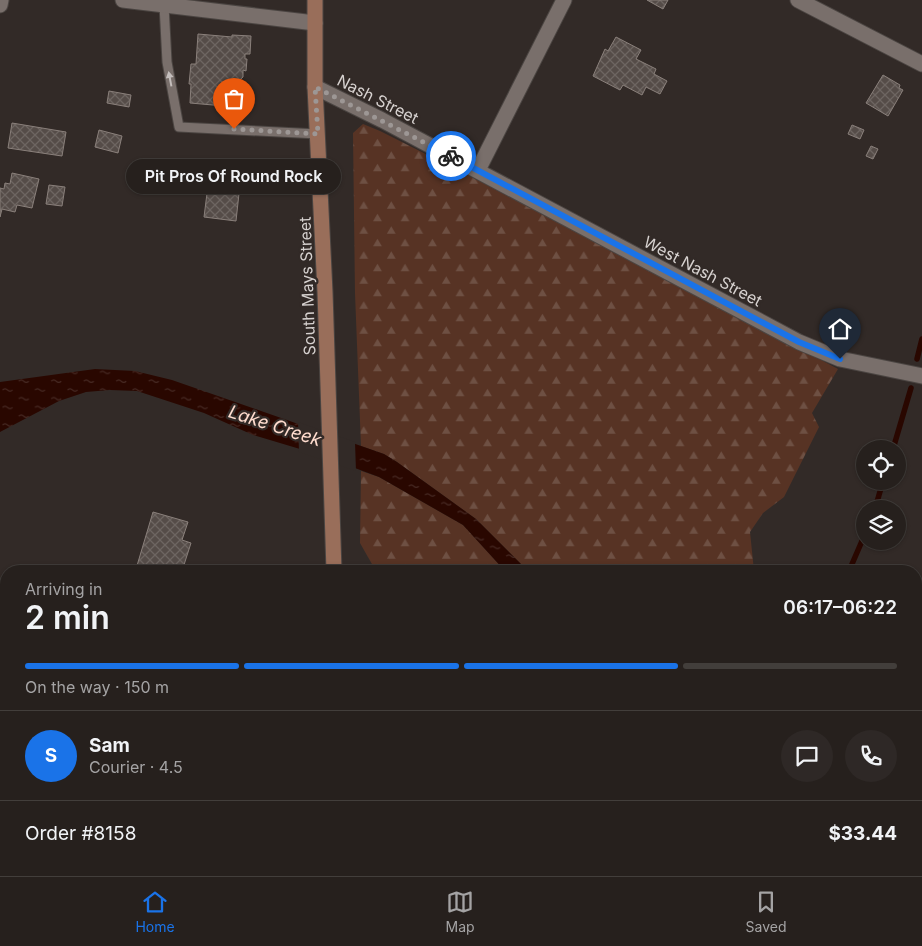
<!DOCTYPE html>
<html lang="en">
<head>
<meta charset="utf-8">
<style>
	:root { --surface:#26201d; --page:#2e2826; --text:#f1f3f6; --muted:#a4a3a4; --line:#423e3b; --accent:#1a73e8 }
	body { margin:0; font-family:Inter,sans-serif; background:var(--page); color:var(--text); height:100vh; display:flex; flex-direction:column; font-size:19px; white-space:nowrap }
	* { box-sizing:border-box; margin:0 }
	p { font-size:16px; color:var(--muted) }
	.icon { flex:none; width:28px; height:28px; fill:none; stroke:currentColor; stroke-width:2; stroke-linecap:round; stroke-linejoin:round }
	.map { position:relative; flex:1; overflow:hidden }
	.details { position:absolute; left:0px; top:565px; width:922px; height:311px; display:flex; flex-direction:column; background:var(--surface); border-radius:20px 20px 0 0; box-shadow:0 1px 4px #0004,0 0 0 1px var(--line) }
	.details>* { flex:none }
	.fabs { position:absolute; left:856px; top:440px; display:grid; gap:10px }
	.fabs a { display:grid; place-items:center; width:50px; height:50px; border-radius:50%; background:var(--surface); box-shadow:0 1px 4px #0004,0 0 0 1px var(--line); font-size:25px }
	.pin { position:absolute; display:grid; place-items:center; width:42px; height:42px; color:#fff; margin:-51px -21px; border-radius:50% 50% 50% 0; rotate:-45deg; box-shadow:0 0 5px #0007 }
	.pin .icon { rotate:45deg }
	.courier { position:absolute; display:grid; place-items:center; width:50px; height:50px; margin:-25px; border:4px solid #1a73e8; border-radius:50%; background:#fff; color:#222; box-shadow:0 1px 6px #0007 }
	.bubble { position:absolute; height:35px; border-radius:18px; background:var(--surface); box-shadow:0 1px 4px #0004,0 0 0 1px var(--line); font-size:16px; font-weight:600; line-height:35px; text-align:center }
	.headline em { font-style:normal; font-weight:600 }
	.headline div { display:flex; flex-direction:column-reverse }
	.headline { display:flex; align-items:center; justify-content:space-between; height:85px; padding:0 25px }
	h1 { font-size:32px; font-weight:600; line-height:38px }
	.bar { display:grid; grid-template-columns:repeat(4,1fr); gap:8px 5px; align-content:center; height:60px; padding:0 25px }
	.bar i { height:6px; border-radius:4px; background:var(--line) }
	.bar .on { background:var(--accent) }
	.bar p { grid-column:span 4 }
	.line { display:flex; align-items:center; gap:12px; padding:0 25px; border-top:1px solid var(--line) }
	.line div { flex:1 }
	.round { display:grid; place-items:center; flex:none; width:52px; height:52px; border-radius:26px; background:var(--page) }
	.dock { display:flex; justify-content:space-around; align-items:center; height:70px; border-top:1px solid var(--line); background:var(--surface); font-size:14px; color:var(--muted) }
	.dock a { display:grid; justify-items:center; gap:2px }
	.dock .on { color:var(--accent) }
	.map>svg:first-child { display:block }
</style>
</head>
<body>
<div class="map">
<svg width="922" height="876" viewBox="0 0 922 876">
	<defs>
		<pattern id="forest-firs" width="22" height="20" patternUnits="userSpaceOnUse" patternTransform="scale(1.25)"><rect width="22" height="20" fill="#573324"/><path d="M5 1l3.5 6h-7zM16 11l3.5 6h-7z" fill="#6e5043"/></pattern>
		<pattern id="water-ripples" width="26" height="14" patternUnits="userSpaceOnUse" patternTransform="scale(1.25)"><rect width="26" height="14" fill="#290700"/><path d="M2 4q2-2 4 0t4 0M15 11q2-2 4 0t4 0" fill="none" stroke="#472a24"/></pattern>
		<pattern id="building-cross-hatch" width="8" height="8" patternUnits="userSpaceOnUse" patternTransform="scale(1.25)"><rect width="8" height="8" fill="#554c48"/><path d="M0 0l8 8M0 8l8-8" fill="none" stroke="#6d6561"/></pattern>
	</defs>
	<rect width="100%" height="100%" fill="#322a27"/>
	<path fill="url(#forest-firs)" d="M363,124L380,131L626,255L838,369L812,413L819,427L784,497L763,513L750,532L754,571H528L476,519L397,462L384,454L361,446L355,293L353,133Z
		M361,471L379,477L463,525L505,571H376L360,543Z
		M922,657V754L916,756V663Z"/>
	<path fill="url(#water-ripples)" d="M95,369L135,371L172,380L384,454L397,462L476,519L528,571H505L463,525L379,477L320,455L253,435L204,413L137,391L110,390L86,392L59,401L0,432V382Z"/>
	<path fill="#322a27" d="M298,422L355,442L356,471L299,452Z"/>
	<g fill="none" stroke-linecap="round" stroke-linejoin="round">
		<path stroke="#290700" stroke-width="5.5" d="M917,359L922,339
			M893,449L911,388
			M875,509L883,481
			M849,571L865,534"/>
	</g>
	<path fill="url(#building-cross-hatch)" stroke="#8a807b" d="M647,0H668L663,9Z
		M198,34L232,37V35L251,36L250,54H245V59H247L246,71L243,70V77L236,84V88H238L236,107L190,103L191,84H189L191,64H196Z
		M616,37L641,50L636,59L656,69L654,74L667,81L660,94L646,87L642,95L623,85L620,90L593,76L605,49L608,51Z
		M883,75L900,85L899,88L903,90L888,116L866,103Z
		M109,91L131,95L129,107L107,103Z
		M12,123L66,132L62,156L8,148Z
		M852,125L864,130L860,139L848,134Z
		M99,130L122,136L118,153L95,147Z
		M871,146L878,149L873,159L866,156Z
		M211,162L242,166L236,221L204,217Z
		M12,173L39,179L32,208L17,205L15,212L2,209L0,217V188L4,189L5,183L10,184Z
		M49,185L65,187L62,206L46,204Z
		M153,512L188,522L182,540L191,543L182,571H147L136,569Z"/>
	<g fill="none" stroke-linecap="round" stroke-linejoin="round">
		<g stroke="#4b4542" stroke-width="11">
			<path id="lane" d="M164,5L167,62L179,127L318,134
				M0,771L5,770"/>
		</g>
		<g stroke="#4b4542" stroke-width="17">
			<path id="street" d="M123,0L315,23
				M798,0L922,64
				M0,5L1,0
				M315,87L382,120L799,342L840,359L922,376
				M478,170L564,0"/>
		</g>
		<g stroke="#4b4542" stroke-width="17">
			<path id="secondary" d="M315,0V87L325,292L334,571
				M344,870L345,876"/>
		</g>
		<use href="#lane" stroke="#796f6b" stroke-width="9"/>
		<use href="#street" stroke="#796f6b" stroke-width="15"/>
		<use href="#secondary" stroke="#996e5a" stroke-width="15"/>
		<path stroke="#7e7875" stroke-width="4" stroke-dasharray="8 4" stroke-linecap="butt" d="M916,849L922,846
			M872,876L882,870"/>
	</g>
	<defs><path id="oneway-solid" d="M-6-.8H1V-3.2L6.5 0L1 3.2V.8H-6Z" transform="scale(1.25)"/></defs>
	<use fill="#c4bebc" href="#oneway-solid" transform="translate(170 79) rotate(-101)"/>
	<g fill="none" stroke-linecap="round" stroke-linejoin="round">
		<path stroke="#9d9795" stroke-width="5" stroke-dasharray="0 9" d="M234,129L318,134L315,87L451,156"/>
		<path stroke="#1a73e8" stroke-width="6" d="M451,156L799,342L840,359"/>
	</g>
	<g text-anchor="middle" stroke-width="4.5" stroke-linejoin="round" paint-order="stroke">
		<g font-size="16" fill="#d7d2d0" stroke="#322a27">
			<text transform="translate(378 99) rotate(27)" y="6">Nash Street</text>
			<text transform="translate(703 271) rotate(28)" y="6">West Nash Street</text>
			<text transform="translate(307 286) rotate(-92)" y="6">South Mays Street</text>
		</g>
		<g font-size="18" font-style="italic" fill="#ffdcce" stroke="#322a27">
			<text transform="translate(275 426) rotate(18)" y="6">Lake Creek</text>
		</g>
	</g>
</svg>
<div class="fabs">
<a><svg class="icon" aria-label="locate" viewBox="0 0 24 24"><circle cx="12" cy="12" r="6"/><path d="M12 2v4M12 18v4M2 12h4M18 12h4"/></svg></a>
<a><svg class="icon" aria-label="layers" viewBox="0 0 24 24"><path d="M12 4l9 5-9 5-9-5zM3 14l9 5 9-5"/></svg></a>
</div>
<div class="pin" style="left:234px;top:129px;background:#ea580c"><svg class="icon" aria-label="bag" viewBox="0 0 24 24"><path d="M5 8h14l-1 12H6zM9 8a3 3 0 0 1 6 0"/></svg></div>
<div class="pin" style="left:840px;top:359px;background:#1f2937"><svg class="icon" aria-label="home" viewBox="0 0 24 24"><path d="M3 11l9-7 9 7M6 9v11h12V9"/></svg></div>
<div class="courier" style="left:451px;top:156px"><svg class="icon" aria-label="bike" viewBox="0 0 24 24"><circle cx="6" cy="16" r="4"/><circle cx="18" cy="16" r="4"/><path d="M6 16l4-8h5l3 8M10 8l3 8H6M13 5h3"/></svg></div>
<div class="bubble" style="left:126px;top:159px;width:215px">Pit Pros Of Round Rock</div>
<section class="details">
<div class="headline"><div><h1>2 min</h1><p>Arriving in</p></div><em>06:17–06:22</em></div>
<div class="bar"><i class="on"></i><i class="on"></i><i class="on"></i><i></i><p>On the way · 150 m</p></div>
<div class="line" style="height:90px"><b class="round" style="background:var(--accent);color:#fff">S</b><div><b>Sam</b><p>Courier · 4.5</p></div><a class="round"><svg class="icon" aria-label="chat" viewBox="0 0 24 24"><path d="M4 5h16v11H9l-5 4z"/></svg></a><a class="round"><svg class="icon" aria-label="phone" viewBox="0 0 24 24"><path d="M5 4h4l2 5-3 2q2 4 5 5l2-3 5 2v4C11 20 4 13 5 4z"/></svg></a></div>
<div class="line" style="height:65px"><div>Order #8158</div><b>$33.44</b></div>
</section>
</div>
<nav class="dock">
<a class="on"><svg class="icon" aria-label="home" viewBox="0 0 24 24"><path d="M3 11l9-7 9 7M6 9v11h12V9"/></svg>Home</a>
<a><svg class="icon" aria-label="map" viewBox="0 0 24 24"><path d="M3 6l6-2 6 2 6-2v14l-6 2-6-2-6 2zM9 4v14M15 6v14"/></svg>Map</a>
<a><svg class="icon" aria-label="saved" viewBox="0 0 24 24"><path d="M7 4h10v16l-5-4-5 4z"/></svg>Saved</a>
</nav>
</body>
</html>
